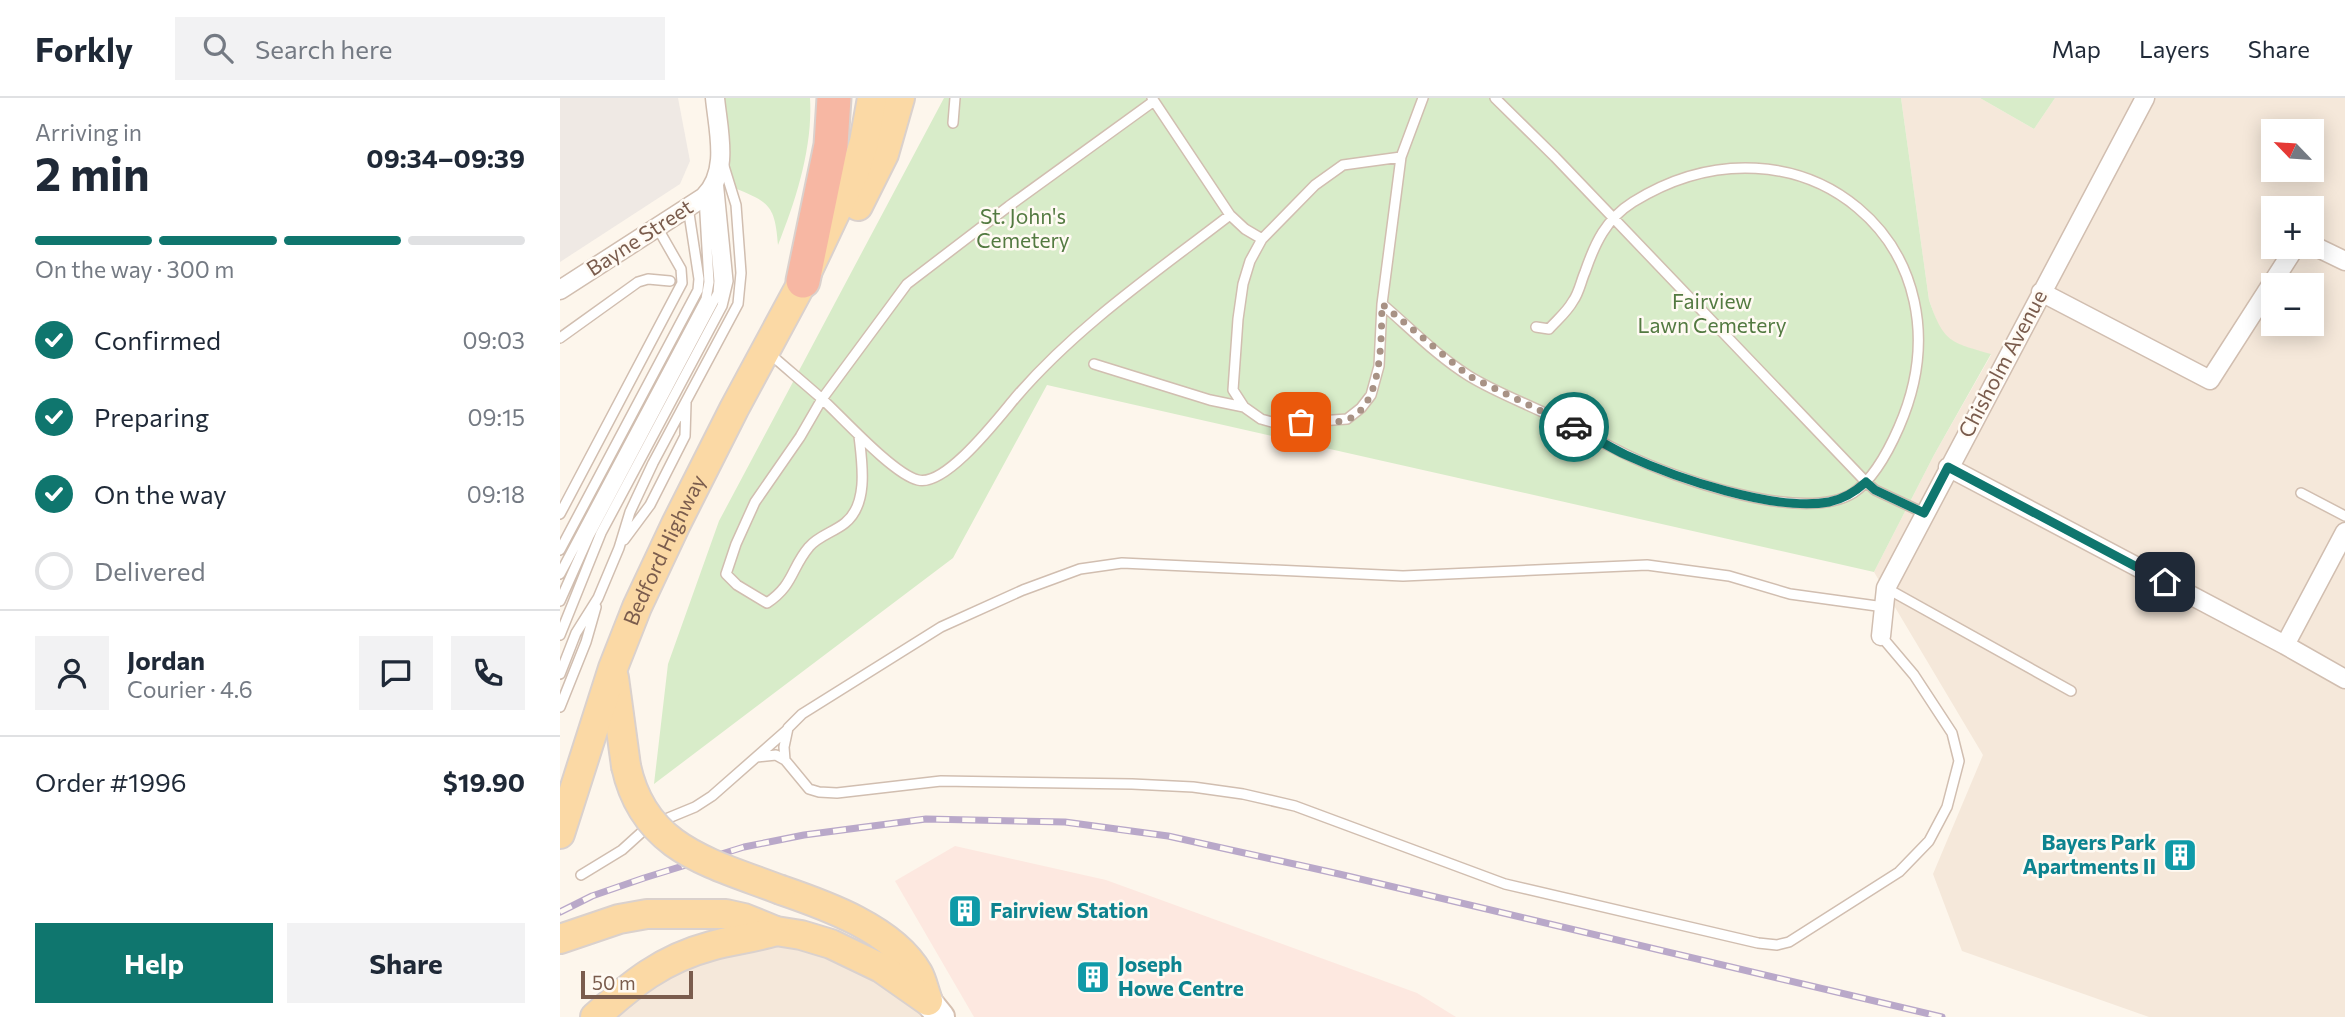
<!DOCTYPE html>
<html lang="en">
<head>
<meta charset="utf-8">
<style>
	:root { --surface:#fff; --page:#f2f2f3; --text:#1f2937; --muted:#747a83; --line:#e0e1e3; --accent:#0f766e }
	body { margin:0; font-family:Commissioner,sans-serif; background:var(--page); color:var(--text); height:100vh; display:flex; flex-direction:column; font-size:26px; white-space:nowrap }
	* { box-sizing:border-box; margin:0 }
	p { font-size:23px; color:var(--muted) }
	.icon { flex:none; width:38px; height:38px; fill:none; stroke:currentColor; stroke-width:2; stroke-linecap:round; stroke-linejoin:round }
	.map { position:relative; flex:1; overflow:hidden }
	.details { display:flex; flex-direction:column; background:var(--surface); width:560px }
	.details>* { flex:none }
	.needle { width:46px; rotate:295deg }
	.tools { position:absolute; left:1701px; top:21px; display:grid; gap:14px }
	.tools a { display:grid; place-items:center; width:63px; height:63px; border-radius:0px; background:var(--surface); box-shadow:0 4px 18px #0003; font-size:35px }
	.scale { position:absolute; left:21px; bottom:18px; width:112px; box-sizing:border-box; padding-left:7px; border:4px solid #7a5c4d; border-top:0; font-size:19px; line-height:24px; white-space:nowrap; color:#7a5c4d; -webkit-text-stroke:5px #fffaf3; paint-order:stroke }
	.pin { position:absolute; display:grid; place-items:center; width:60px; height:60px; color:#fff; margin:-30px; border-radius:14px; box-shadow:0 4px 10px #0006 }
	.courier { position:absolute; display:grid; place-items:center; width:70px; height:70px; margin:-35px; border:5px solid #0f766e; border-radius:50%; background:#fff; color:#222; box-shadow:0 2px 9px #0007 }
	.head em { font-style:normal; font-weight:700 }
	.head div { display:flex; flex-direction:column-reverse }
	.head { display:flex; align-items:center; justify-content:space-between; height:119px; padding:0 35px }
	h1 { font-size:46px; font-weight:700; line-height:52px }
	.bar { display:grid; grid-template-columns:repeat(4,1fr); gap:10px 7px; align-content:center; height:84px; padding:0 35px }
	.bar i { height:9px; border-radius:5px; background:var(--line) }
	.bar .active { background:var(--accent) }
	.bar p { grid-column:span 4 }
	.line { display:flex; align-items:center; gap:18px; padding:0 35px; border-top:2px solid var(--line) }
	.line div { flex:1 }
	.round { display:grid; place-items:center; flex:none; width:74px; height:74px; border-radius:0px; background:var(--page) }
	ol { padding:0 35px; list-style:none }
	li { display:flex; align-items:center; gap:21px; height:77px }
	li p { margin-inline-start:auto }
	li .icon { padding:7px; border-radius:50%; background:var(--accent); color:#fff; stroke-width:4 }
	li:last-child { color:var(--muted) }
	li i { width:38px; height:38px; border:4px solid var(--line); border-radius:50% }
	.action { display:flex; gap:14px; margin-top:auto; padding:14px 35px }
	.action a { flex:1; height:80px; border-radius:0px; background:var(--accent); color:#fff; font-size:28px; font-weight:700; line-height:80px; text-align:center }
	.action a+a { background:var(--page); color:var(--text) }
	header { display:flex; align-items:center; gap:42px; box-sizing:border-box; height:98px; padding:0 35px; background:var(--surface); border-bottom:2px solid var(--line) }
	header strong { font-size:33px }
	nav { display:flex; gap:38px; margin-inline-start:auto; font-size:24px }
	.search { width:490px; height:63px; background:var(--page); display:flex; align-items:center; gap:18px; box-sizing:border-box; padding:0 24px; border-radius:0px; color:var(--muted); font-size:26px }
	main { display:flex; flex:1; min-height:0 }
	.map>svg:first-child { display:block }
</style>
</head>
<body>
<header>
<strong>Forkly</strong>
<div class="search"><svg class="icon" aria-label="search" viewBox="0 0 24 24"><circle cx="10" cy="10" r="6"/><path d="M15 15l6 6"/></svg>Search here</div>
<nav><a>Map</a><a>Layers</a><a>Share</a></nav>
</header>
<main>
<section class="details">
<div class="head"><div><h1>2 min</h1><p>Arriving in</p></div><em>09:34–09:39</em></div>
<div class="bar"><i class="active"></i><i class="active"></i><i class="active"></i><i></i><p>On the way · 300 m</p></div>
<ol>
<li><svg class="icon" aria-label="check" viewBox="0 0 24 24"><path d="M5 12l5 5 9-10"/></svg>Confirmed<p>09:03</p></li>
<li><svg class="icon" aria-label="check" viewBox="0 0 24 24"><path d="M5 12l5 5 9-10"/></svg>Preparing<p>09:15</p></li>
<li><svg class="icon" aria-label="check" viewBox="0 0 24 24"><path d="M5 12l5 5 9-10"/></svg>On the way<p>09:18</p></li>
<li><i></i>Delivered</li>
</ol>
<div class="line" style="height:126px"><a class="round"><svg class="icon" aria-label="person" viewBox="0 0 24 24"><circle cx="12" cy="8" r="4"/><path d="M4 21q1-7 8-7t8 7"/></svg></a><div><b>Jordan</b><p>Courier · 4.6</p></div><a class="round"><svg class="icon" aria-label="chat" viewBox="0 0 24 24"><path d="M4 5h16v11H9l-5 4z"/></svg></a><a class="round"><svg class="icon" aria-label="phone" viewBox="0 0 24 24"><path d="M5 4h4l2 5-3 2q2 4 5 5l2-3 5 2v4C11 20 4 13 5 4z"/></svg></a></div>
<div class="line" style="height:91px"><div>Order #1996</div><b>$19.90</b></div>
<div class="action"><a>Help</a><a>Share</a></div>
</section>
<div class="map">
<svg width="1785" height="919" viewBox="0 0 1785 919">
	<rect width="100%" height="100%" fill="#fdf6ec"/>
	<path fill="#f5e8da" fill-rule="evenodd" d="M1341,0H1420L1474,31L1495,0H1785V919H1589L1402,853L1373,776L1423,657L1314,474L1374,357L1431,257L1393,245L1379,230L1369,202ZM1713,33H1752V72H1713ZM1713,110H1752V149H1713ZM1713,187H1752V226H1713Z
		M240,839L379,919H35L98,869Z"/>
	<path fill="#fde8e0" d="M395,748L546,782L857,895L896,919H414L335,783Z"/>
	<path fill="#efe9e4" d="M0,0H118L130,63L120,86L0,164Z"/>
	<path fill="#d8ecc9" d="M163,0H250C253,49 236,102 218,147C215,105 208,104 172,89Z
		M384,0H1341L1369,202C1384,245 1390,244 1431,256L1374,357L1314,474L487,287L393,460L94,686L108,566L159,423Z
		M1420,0H1495L1474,31Z"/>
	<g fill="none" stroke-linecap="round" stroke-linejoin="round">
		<g stroke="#d1beb0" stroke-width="12">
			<path id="lane" d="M935,0L995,59L1306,384L1315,392L1364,415
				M393,25L395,0
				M841,59L783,67L755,87L702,141L690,163L683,186L678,221L673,292L684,309L701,321L719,326L787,321L801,310L811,297L819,268L822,206L841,59L863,0
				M670,117L685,131L702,141
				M822,206C850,230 877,258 909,278C935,294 965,305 993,319C1017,331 1041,344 1065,356C1114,380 1243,426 1293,395C1314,381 1329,352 1339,329C1418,148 1239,1 1073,104C1046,121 1035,145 1025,174C1021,183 1019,195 1013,203C1007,214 997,222 989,231L976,229
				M0,240L78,184L88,181L110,183
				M209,255C226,270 244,285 261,300C282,319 333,376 358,382C386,389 439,319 456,299C517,228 596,174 670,117L592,0
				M534,266L650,302L684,309
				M299,338C302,364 309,406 285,425C274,434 258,438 249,449C231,470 234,487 207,505L177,487L166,476L176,446L195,404L240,339L262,301L347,186L449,108L594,3
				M1741,395L1785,418
				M0,416L122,185L121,171L97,129
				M64,442L90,407L125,338L126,305
				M0,452L138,192L139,181L128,109
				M0,476L146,201L149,184L144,99
				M1326,490L1511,593
				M0,503L29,438L158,195L159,183L151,94
				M0,537L41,435L162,208L168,183L158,82
				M1321,538L1354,577L1392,635L1399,663L1387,709L1369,743L1339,774L1229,844L1217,847L1198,845L945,786L735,708L683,696L633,689L572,686L381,683L277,695L259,694L249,691L225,662L224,649L228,630L242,616L381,529L463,492L520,471L562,465L843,478L1087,467L1169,478L1230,496L1324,509
				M0,576L16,535L38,500L59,450L70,414L93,365L178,206L181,175L176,107L163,65
				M0,609L26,544L36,509
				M197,659L216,657L225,662
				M101,723L135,709L152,698L227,632
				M21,777L62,752L83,733"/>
		</g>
		<g stroke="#d1beb0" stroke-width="21">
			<path id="street" d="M1752,147L1785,163
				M0,192L144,99C170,74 158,32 155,0
				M1481,194L1650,282L1734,151L1740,149
				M1388,369L1725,547L1785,581
				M1321,538L1326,490L1585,0
				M1725,547L1785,434"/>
		</g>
		<g stroke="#d6c0b0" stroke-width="30">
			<path id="secondary" d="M368,903L381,919"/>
		</g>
		<g stroke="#dad1cd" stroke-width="32">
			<g id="primary">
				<path d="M298,108L324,56L340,0"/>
				<path d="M54,580L66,668"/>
				<path id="s1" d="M0,736L53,570L77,509L116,426L174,311L243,183L295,73L304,44L312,0"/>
				<path d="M221,792C265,807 333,831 358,875C362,882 364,892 367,900"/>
				<path d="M0,841L59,821L87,816H166L184,820L216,833L241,837L271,846L321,870L368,903"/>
				<path d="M35,919C72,886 102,861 151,848C173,842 194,840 216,833"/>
			</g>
		</g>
		<g stroke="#dad1cd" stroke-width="37">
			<path id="highway" d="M243,183L271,47L274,0"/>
		</g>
		<use href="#lane" stroke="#fff" stroke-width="9"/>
		<use href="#street" stroke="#fff" stroke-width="18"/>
		<use href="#secondary" stroke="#fff" stroke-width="26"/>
		<use href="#primary" stroke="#fbd9a5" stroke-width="28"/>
		<use href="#highway" stroke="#f7b7a3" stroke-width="33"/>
		<g stroke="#b9a8c9" stroke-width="7">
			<path id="rail" d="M0,814L32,798L84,780L184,749L244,737L366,721L505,724L608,738L779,776L1382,919"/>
		</g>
		<use href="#rail" stroke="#fffaf3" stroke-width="4.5" stroke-dasharray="13" stroke-linecap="butt"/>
		<g stroke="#dad1cd" stroke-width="32" stroke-linecap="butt">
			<path id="primary-bridge" d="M66,668C84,752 151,765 221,792"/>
		</g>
		<use href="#primary-bridge" stroke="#fbd9a5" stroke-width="28"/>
	</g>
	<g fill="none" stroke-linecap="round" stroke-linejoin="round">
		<path stroke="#a89285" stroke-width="7" stroke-dasharray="0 12.6" d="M741,324C755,323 773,326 786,322C824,309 821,237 822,206L909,278L1014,329"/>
		<path stroke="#0f766e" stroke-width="9" d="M1014,329C1032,338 1049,349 1066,357C1116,380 1215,414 1269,404C1284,401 1295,394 1306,384L1315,392L1364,415L1388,369L1605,484"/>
	</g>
	<defs>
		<g id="building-square" transform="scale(1.75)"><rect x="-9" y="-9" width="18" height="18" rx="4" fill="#0f9aa8" stroke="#fffaf3"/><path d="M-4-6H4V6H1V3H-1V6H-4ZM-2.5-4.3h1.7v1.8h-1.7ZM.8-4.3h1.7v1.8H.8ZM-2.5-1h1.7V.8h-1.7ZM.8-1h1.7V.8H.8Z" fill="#fff"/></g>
	</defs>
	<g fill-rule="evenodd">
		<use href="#building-square" x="1620" y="757"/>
		<use href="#building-square" x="405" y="813"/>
		<use href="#building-square" x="533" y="879"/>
	</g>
	<g text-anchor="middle" stroke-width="5" stroke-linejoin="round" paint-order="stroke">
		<g font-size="21" fill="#537a41" stroke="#fffaf3">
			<text x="463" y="126">St. John's<tspan x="463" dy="24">Cemetery</tspan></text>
			<text x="1152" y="211">Fairview<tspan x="1152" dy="24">Lawn Cemetery</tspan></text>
		</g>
		<g font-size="21" fill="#7a5c4d" stroke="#fffaf3">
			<text transform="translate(80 140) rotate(-33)" y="7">Bayne Street</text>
			<text transform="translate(1443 266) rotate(-62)" y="7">Chisholm Avenue</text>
			<text dy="7" stroke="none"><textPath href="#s1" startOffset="303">Bedford Highway</textPath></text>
		</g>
		<g font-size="21" font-weight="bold" fill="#0d838f" stroke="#fffaf3" text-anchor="start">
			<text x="1596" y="752" text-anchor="end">Bayers Park<tspan x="1596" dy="24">Apartments II</tspan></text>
			<text x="430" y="820">Fairview Station</text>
			<text x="558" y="874">Joseph<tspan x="558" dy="24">Howe Centre</tspan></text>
		</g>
	</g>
</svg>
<div class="tools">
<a><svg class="needle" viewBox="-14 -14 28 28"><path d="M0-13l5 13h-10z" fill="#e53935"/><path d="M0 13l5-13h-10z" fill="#747a83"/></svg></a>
<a>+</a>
<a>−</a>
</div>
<div class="scale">50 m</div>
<div class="pin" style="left:741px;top:324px;background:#ea580c"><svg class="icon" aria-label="bag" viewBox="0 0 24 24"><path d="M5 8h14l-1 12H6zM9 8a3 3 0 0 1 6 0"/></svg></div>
<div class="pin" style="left:1605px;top:484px;background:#1f2937"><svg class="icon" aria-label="home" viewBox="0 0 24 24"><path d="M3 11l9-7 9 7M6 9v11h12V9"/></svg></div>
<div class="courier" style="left:1014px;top:329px"><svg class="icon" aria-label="car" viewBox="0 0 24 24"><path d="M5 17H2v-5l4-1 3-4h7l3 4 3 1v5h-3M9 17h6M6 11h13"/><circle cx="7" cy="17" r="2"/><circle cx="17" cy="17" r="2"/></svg></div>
</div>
</main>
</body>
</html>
